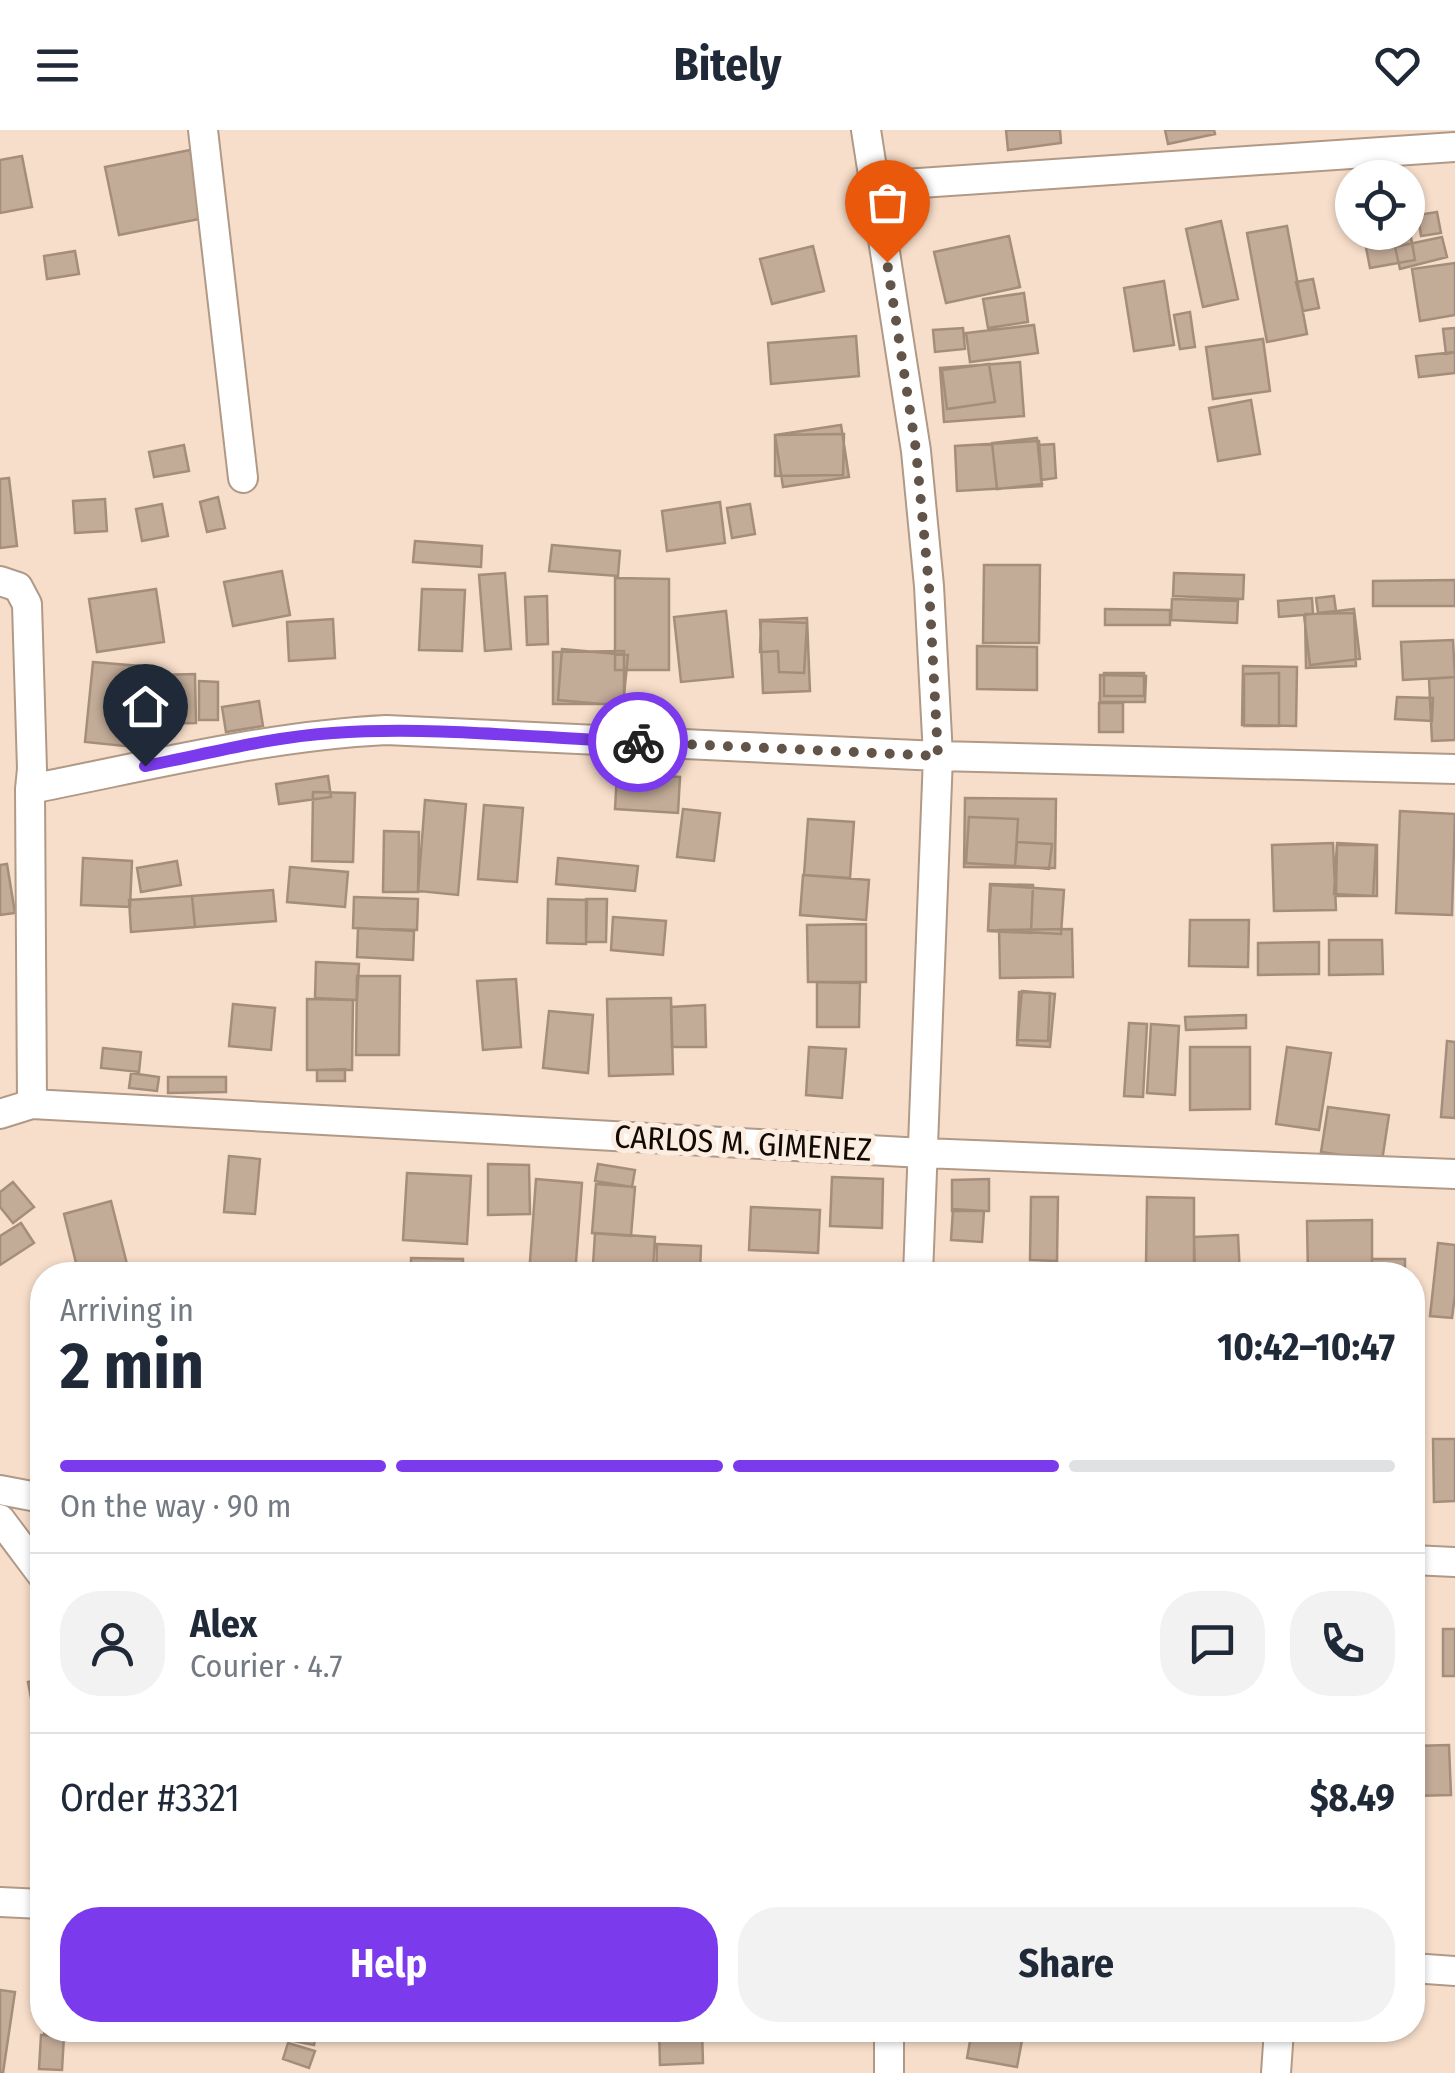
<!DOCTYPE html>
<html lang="en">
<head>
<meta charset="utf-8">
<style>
	:root { --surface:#fff; --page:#f2f2f3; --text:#1f2937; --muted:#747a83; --line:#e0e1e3; --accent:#7c3aed }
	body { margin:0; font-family:"Fira Sans Condensed",sans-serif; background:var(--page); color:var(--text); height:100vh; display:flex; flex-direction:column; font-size:38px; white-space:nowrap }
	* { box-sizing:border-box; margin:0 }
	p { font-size:32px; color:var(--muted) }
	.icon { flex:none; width:55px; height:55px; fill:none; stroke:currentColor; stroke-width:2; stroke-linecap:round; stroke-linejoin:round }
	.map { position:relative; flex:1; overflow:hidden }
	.drawer { position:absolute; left:30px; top:1132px; width:1395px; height:780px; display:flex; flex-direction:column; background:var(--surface); border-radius:40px; box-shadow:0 2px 8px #0004 }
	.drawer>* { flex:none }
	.fabs { position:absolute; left:1335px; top:30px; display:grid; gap:20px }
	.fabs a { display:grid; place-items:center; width:90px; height:90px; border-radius:50%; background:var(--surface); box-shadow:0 2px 8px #0004; font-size:50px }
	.pin { position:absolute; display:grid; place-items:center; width:85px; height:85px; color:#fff; margin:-102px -42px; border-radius:50% 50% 50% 0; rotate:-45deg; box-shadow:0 0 10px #0007 }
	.pin .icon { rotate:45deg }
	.courier { position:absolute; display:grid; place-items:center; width:100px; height:100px; margin:-50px; border:8px solid #7c3aed; border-radius:50%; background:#fff; color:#222; box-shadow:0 2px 12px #0007 }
	.head em { font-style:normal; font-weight:700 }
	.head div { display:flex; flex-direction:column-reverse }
	.head { display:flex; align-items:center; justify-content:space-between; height:170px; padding:0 30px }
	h1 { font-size:65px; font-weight:700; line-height:75px }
	.bar { display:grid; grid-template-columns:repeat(4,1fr); gap:15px 10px; align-content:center; height:120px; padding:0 30px }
	.bar i { height:12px; border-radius:8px; background:var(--line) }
	.bar .on { background:var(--accent) }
	.bar p { grid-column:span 4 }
	.line { display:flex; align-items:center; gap:25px; padding:0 30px; border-top:2px solid var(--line) }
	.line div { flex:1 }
	.round { display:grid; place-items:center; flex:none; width:105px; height:105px; border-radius:40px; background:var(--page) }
	.cta { display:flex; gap:20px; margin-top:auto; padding:20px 30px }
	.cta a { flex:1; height:115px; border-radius:40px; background:var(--accent); color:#fff; font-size:40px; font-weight:700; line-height:115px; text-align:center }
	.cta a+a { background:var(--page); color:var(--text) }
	header { display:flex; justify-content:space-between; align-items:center; height:130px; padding:0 30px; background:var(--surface); font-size:45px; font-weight:700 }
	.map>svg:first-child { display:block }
</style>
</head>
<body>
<header><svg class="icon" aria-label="menu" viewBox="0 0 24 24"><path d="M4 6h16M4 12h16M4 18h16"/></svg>Bitely<svg class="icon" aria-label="heart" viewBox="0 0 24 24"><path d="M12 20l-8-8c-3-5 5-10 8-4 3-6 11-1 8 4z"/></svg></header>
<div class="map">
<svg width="1455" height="1943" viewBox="0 0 1455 1943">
	<rect width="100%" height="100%" fill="#f7deca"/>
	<path fill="#c2ab97" stroke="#a48e7b" stroke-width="2.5" d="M1006,0H1060L1061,13L1008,20Z
		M1165,0H1214L1215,4L1168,14Z
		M190,20L204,88L119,105L105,37Z
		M22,26L32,77L0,83V30Z
		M1437,82L1441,103L1421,106L1418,85Z
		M1408,90L1415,130L1370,138L1363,102H1408Z
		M1221,91L1238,169L1203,177L1186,99Z
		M1287,96L1307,204L1267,212L1247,103Z
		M1009,106L1020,157L946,173L934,122Z
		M1442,107L1447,127L1400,139L1395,117Z
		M813,116L824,161L772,174L760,129Z
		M75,121L79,144L47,149L44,126Z
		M1455,133V185L1420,191L1412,139Z
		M1313,149L1319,178L1303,181L1296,152Z
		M1164,151L1174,215L1134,221L1124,158Z
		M1024,163L1028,192L988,198L983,169Z
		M1190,182L1195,217L1180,219L1174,185Z
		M1034,195L1038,223L970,232L966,203Z
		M963,198L965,219L935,222L933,200Z
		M1455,198V222L1446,224L1443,199Z
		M856,206L859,246L771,254L768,213Z
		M1263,209L1270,261L1213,269L1206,217Z
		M1455,222V243L1419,247L1416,226Z
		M1020,232L1024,286L944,292L940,238Z
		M989,234L995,272L947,279L942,240Z
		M1251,270L1260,324L1218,331L1209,278Z
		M841,295L849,347L783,357L775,305Z
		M844,304L843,345L775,346V305Z
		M1037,308L1042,354L997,359L992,313Z
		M1039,311L1042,356L957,361L955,316Z
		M1054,314L1056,348L1041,350L1039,315Z
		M184,315L189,341L154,347L149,322Z
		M9,348L17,416L0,418V349Z
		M218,367L225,398L207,402L200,372Z
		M105,369L107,401L75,403L73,371Z
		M720,372L725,413L667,421L662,381Z
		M162,374L168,406L142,411L136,379Z
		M750,374L755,404L732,408L727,378Z
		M415,411L482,416L481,437L413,432Z
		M552,415L620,421L618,446L549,441Z
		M984,435H1040L1039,513H983Z
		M282,441L290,485L233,496L224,452Z
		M505,443L511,519L485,521L479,445Z
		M1174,443L1244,445L1243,469L1173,466Z
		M615,448L669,449V540H615Z
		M1455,450V476H1373V451Z
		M156,459L164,512L97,522L89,469Z
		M422,459L465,460L462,521L419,520Z
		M547,466L548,514L527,515L525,467Z
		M1334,466L1336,481L1318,483L1316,468Z
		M1312,468L1313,484L1279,487L1278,471Z
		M1172,469L1238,471L1237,493L1171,490Z
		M1105,479L1170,480V495H1105Z
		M1354,479L1360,529L1310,535L1304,485Z
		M726,481L733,547L681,552L674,487Z
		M1354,483L1356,536L1306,538L1305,484Z
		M807,488L810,561L763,563L760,490Z
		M333,489L335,528L289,531L287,492Z
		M761,491L807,493L804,543L779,542L778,521L760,522Z
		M1453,510L1455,547L1403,550L1401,512Z
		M977,516L1037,517V560L977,559Z
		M562,519L628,525L623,576L558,570Z
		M624,521V574H553V522Z
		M93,532L152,537L144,618L85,612Z
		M1243,536L1297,537L1296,596L1242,595Z
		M1104,543H1144V566H1104Z
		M1279,543V596H1244V544Z
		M195,544L196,593L158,594L157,545Z
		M1100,545L1146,546L1145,572H1100Z
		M1455,547V610L1432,611L1429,549Z
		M199,551L218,552V590H199Z
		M1397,567L1433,568L1432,591L1395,589Z
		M259,571L263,596L226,602L222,577Z
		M1099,573H1123V602H1099Z
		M617,643L680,647L678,683L615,679Z
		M328,646L331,667L279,674L276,654Z
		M313,662L355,663L353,732L312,731Z
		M965,668L1056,669L1055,738L964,737Z
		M425,670L466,674L458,765L418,761Z
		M484,675L523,678L517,752L478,749Z
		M683,679L720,683L714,731L677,727Z
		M1400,681L1455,684L1452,785L1396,783Z
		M969,687L1018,689L1015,736L966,733Z
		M808,689L854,692L850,748L804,745Z
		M384,701L419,702L418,762H383Z
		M1017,712L1052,714L1049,739L1015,736Z
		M1333,713L1336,780L1274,781L1272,715Z
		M1337,713L1376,715L1373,766L1334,764Z
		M1337,715H1377V766H1336Z
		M83,728L132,731L130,777L81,775Z
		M558,728L638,736L635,761L556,754Z
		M177,731L181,755L141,762L137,738Z
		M7,734L15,783L0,785V735Z
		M290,737L348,742L345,777L287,772Z
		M803,745L869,750L866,790L800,785Z
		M990,754L1033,755L1031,803L988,801Z
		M991,755L1064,760L1061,804L988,800Z
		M273,760L276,791L195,797L192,766Z
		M192,766L195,797L131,802L129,770Z
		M354,767L418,769L417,800L353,798Z
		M548,769L587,770L586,814L547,813Z
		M586,769H607L606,812H586Z
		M613,787L666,791L663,825L611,820Z
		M1190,790H1249L1248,837L1189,836Z
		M866,794V852H808L807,795Z
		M358,798L414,801L413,830L357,827Z
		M1072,799L1073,847L1000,848L999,800Z
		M1329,810H1382L1383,844L1329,845Z
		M1319,812V844L1258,845V813Z
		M316,832L359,834L357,870L315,868Z
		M357,846H400L399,925H356Z
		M516,849L521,917L483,920L477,851Z
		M817,852L860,853L859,897H817Z
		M1022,861L1055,864L1050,917L1017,915Z
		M1019,862L1050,863L1048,911L1017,910Z
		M671,868L673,944L609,946L607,869Z
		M307,869L353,870L352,940H307Z
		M233,874L275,878L271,920L229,916Z
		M705,875L706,917H672L671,877Z
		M549,881L593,885L588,943L543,938Z
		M1246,885V898L1186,900L1185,887Z
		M1129,893L1147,894L1143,967L1124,966Z
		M1151,894L1179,896L1175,965L1147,963Z
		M1447,911L1455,912V988L1441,987Z
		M809,917L846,919L842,968L806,965Z
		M1190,917H1250V979L1190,980Z
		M1287,917L1331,923L1319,1000L1276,994Z
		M103,918L141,922L139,942L101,938Z
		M345,939V951H317V940Z
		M131,943L159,947L157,961L129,958Z
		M168,947H226V962L168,963Z
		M1328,977L1389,985L1382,1031L1321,1022Z
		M229,1026L260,1029L255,1084L224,1082Z
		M488,1034L529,1035L530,1084L488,1085Z
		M598,1034L635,1040L632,1057L595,1051Z
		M407,1043L471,1046L467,1114L403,1110Z
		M832,1047L883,1049L882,1098L830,1096Z
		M536,1049L582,1053L575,1145H529Z
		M989,1049V1081H952V1050Z
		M13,1052L34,1077L13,1093L0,1077V1062Z
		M596,1054L635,1057L631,1106L592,1103Z
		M1031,1067H1058L1057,1131L1030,1130Z
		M1147,1067L1194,1068V1136H1146Z
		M111,1071L128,1138L101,1145H79L64,1084Z
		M751,1077L820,1080L818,1123L749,1120Z
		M953,1079L984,1081L982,1112L951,1110Z
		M1372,1090V1145H1308L1307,1091Z
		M21,1093L34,1113L0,1135V1106Z
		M595,1103L655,1107L653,1139L593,1135Z
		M1238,1105L1240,1145H1195L1194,1107Z
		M1438,1113L1455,1115V1165L1452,1188L1430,1186Z
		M657,1114L701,1116L700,1145H656Z
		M411,1128L463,1129V1145H411Z
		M1372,1129H1405V1145H1372Z
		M1412,1282H1421L1420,1385H1412Z
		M1433,1309H1455V1371L1434,1372Z
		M1443,1499H1455V1546H1443Z
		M42,1549V1571L32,1573L28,1552Z
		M1449,1615L1451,1665L1412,1666V1616Z
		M0,1860L15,1862L3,1943H0Z
		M45,1900H90L89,1909L44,1904Z
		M285,1900H317L314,1915L284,1909Z
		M546,1900H604V1906L546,1905Z
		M659,1900H702L703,1933L660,1935Z
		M972,1900H1024L1017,1937L967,1928Z
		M41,1905L64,1906L62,1940L39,1939Z
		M288,1913L315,1921L309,1938L283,1929Z"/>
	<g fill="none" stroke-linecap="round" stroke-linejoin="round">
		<g stroke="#b09986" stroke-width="32">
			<path id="street" d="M203,0L243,348
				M866,0L916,321L929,456L938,626L918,1145
				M875,56L1455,17
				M0,451L18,457L27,474L32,639L30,659L32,974
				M30,659C148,636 266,606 386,600L938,626L1455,639
				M0,984L32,974L923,1023L1455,1044
				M0,1360L42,1368
				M0,1389L42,1445
				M1412,1430L1455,1432
				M0,1772L42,1774
				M1412,1838L1455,1841
				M889,1943V1900
				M1276,1943L1279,1900"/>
		</g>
		<use href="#street" stroke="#fff" stroke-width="28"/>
	</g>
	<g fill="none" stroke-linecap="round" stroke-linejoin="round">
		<path stroke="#625449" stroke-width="10" stroke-dasharray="0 18" d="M638,612L938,626L929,456L916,320L887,132"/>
		<path stroke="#7c3aed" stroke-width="12" d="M145,636C207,624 270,607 333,603C434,596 537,608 638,612"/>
	</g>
	<g text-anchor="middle" stroke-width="10" stroke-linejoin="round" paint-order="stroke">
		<g font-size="32" fill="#120a04" stroke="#fcede1">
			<text transform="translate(743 1013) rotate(3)" y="11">CARLOS M. GIMENEZ</text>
		</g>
	</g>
</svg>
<div class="fabs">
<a><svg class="icon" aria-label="locate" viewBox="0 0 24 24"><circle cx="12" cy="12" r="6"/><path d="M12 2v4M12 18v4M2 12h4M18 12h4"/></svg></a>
</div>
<div class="pin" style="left:887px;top:132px;background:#ea580c"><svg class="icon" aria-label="bag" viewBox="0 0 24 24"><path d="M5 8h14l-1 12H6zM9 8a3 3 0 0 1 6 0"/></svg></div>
<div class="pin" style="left:145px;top:636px;background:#1f2937"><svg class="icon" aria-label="home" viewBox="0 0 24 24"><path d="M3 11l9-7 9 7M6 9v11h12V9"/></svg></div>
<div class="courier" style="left:638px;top:612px"><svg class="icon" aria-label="bike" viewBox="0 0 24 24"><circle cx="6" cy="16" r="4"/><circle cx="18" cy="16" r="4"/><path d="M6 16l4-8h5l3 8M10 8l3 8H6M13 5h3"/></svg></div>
<section class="drawer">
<div class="head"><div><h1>2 min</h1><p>Arriving in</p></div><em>10:42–10:47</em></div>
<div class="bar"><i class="on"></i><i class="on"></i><i class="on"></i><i></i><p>On the way · 90 m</p></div>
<div class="line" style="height:180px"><a class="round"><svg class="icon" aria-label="person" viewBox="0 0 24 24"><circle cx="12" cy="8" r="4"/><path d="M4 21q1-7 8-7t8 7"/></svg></a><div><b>Alex</b><p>Courier · 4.7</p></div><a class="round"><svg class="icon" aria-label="chat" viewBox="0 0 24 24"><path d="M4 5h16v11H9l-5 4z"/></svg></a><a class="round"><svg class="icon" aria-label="phone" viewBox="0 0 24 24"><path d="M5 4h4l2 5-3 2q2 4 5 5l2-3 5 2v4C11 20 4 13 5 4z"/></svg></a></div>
<div class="line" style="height:130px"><div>Order #3321</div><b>$8.49</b></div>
<div class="cta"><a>Help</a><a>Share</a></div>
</section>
</div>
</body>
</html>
